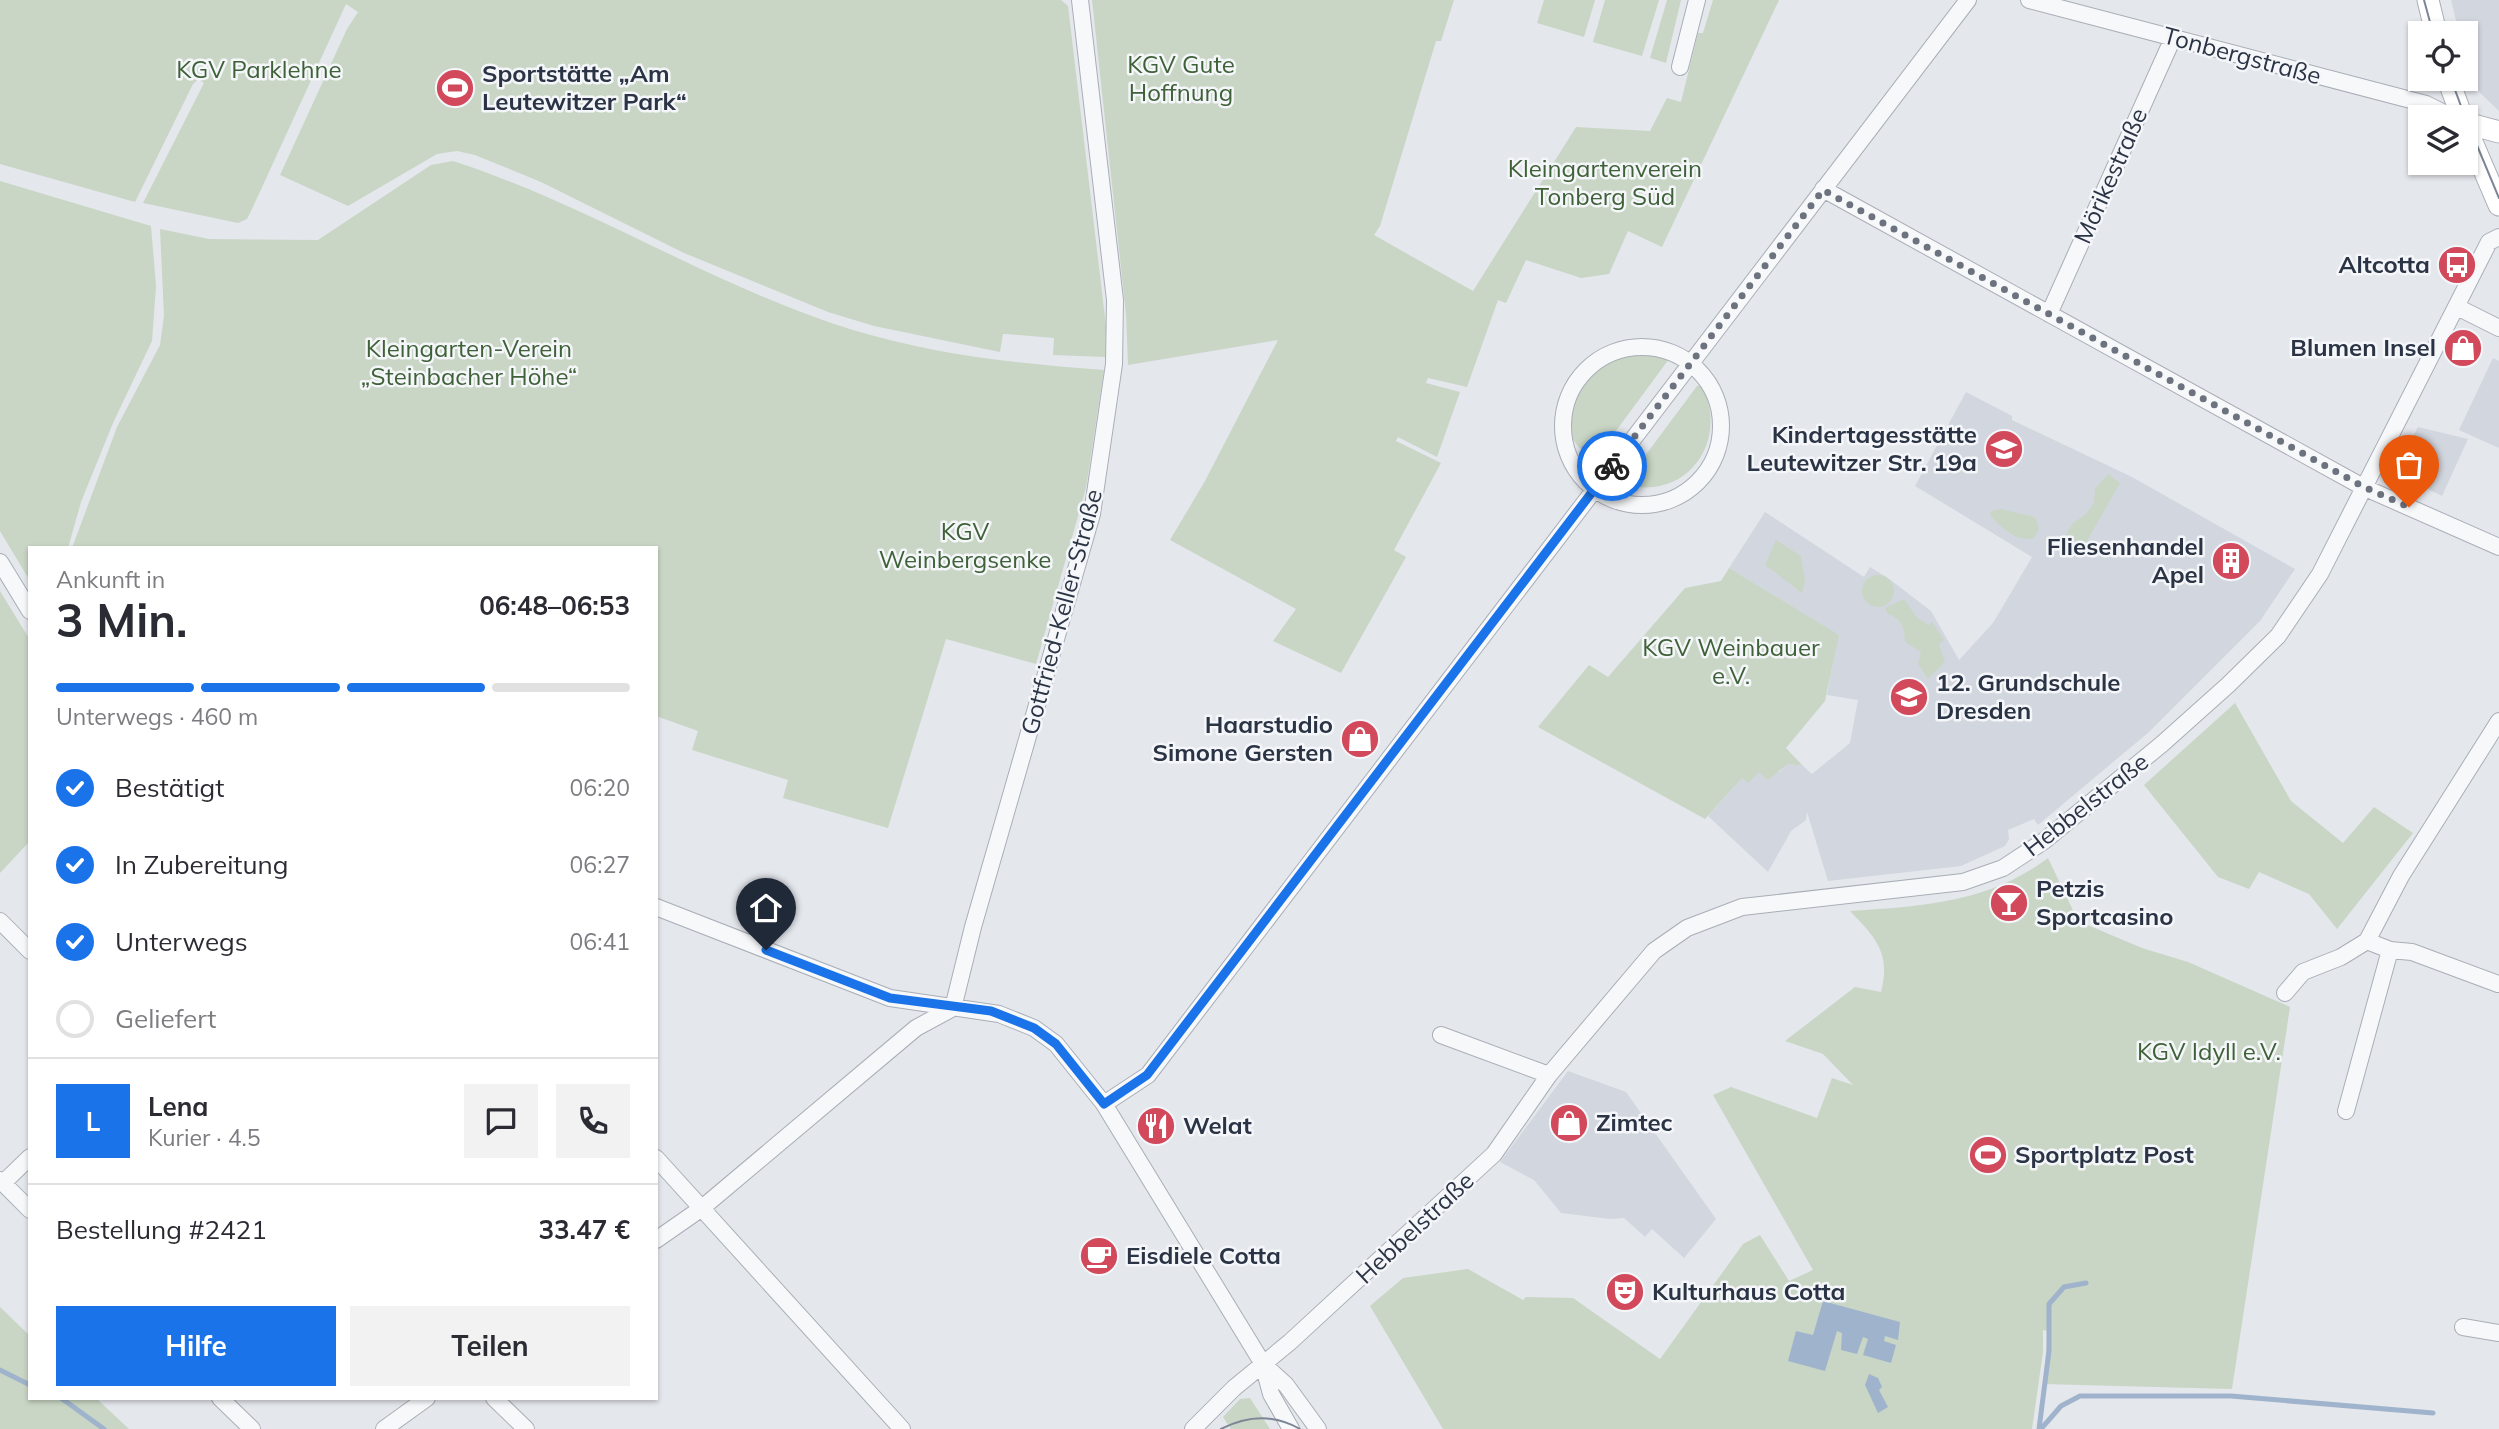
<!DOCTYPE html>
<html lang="de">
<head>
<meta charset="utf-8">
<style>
	:root { --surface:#fff; --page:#f2f2f3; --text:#2b2b33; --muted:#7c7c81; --line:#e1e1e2; --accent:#1a73e8 }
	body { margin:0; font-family:Mulish,sans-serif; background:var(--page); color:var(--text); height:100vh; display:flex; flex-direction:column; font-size:26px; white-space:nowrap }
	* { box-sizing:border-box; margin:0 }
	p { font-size:23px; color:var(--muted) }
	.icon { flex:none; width:38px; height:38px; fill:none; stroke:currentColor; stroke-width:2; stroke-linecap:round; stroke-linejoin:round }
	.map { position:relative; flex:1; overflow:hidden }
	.drawer { position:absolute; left:28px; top:546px; width:630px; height:854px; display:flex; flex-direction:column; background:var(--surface); border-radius:0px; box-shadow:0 2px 5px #0004 }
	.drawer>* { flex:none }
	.tools { position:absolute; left:2408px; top:21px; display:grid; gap:14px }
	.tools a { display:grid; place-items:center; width:70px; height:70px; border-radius:0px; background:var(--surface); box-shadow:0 2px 5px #0004; font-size:35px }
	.pin { position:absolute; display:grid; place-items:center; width:60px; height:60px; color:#fff; margin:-72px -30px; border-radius:50% 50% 50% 0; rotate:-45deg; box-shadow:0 0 7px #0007 }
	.pin .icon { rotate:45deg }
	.courier { position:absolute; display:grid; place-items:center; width:70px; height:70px; margin:-35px; border:5px solid #1a73e8; border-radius:50%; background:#fff; color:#222; box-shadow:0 2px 9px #0007 }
	.head em { font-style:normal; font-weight:700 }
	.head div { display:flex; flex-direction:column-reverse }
	.head { display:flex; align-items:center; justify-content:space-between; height:119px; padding:0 28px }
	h1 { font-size:46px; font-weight:700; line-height:52px }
	.bar { display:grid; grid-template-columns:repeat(4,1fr); gap:10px 7px; align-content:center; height:84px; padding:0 28px }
	.bar i { height:9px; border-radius:5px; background:var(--line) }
	.bar .on { background:var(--accent) }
	.bar p { grid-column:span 4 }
	.line { display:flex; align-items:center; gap:18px; padding:0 28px; border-top:2px solid var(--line) }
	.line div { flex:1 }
	.round { display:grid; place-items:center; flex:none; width:74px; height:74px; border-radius:0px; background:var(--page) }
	ol { padding:0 28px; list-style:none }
	li { display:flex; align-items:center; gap:21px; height:77px }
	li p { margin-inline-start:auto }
	li .icon { padding:7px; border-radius:50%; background:var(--accent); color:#fff; stroke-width:4 }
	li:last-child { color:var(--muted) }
	li i { width:38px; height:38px; border:4px solid var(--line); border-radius:50% }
	.button { display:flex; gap:14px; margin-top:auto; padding:14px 28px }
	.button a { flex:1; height:80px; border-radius:0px; background:var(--accent); color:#fff; font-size:28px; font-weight:700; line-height:80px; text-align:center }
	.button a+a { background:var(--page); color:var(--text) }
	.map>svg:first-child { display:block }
</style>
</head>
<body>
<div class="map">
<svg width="2499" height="1429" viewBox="0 0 2499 1429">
	<rect width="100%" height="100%" fill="#e4e7ec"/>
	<path fill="#d2d6de" d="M2451,0H2499V111L2473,86L2466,57V33H2459Z
		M2493,358L2499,361V448L2459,430Z
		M1966,392L2012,416V420L2132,477L2295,569L2260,621L2149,732L2038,825L2034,819L2008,830L2009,839L2005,846L1961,866L1828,881L1807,812L1806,820L1791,831L1768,872L1708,816L1742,778L1759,772H1779L1788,764L1803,766L1812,774L1850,743L1858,700L1827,695L1838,635L1729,568L1765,512L1864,577L1870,567L1888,578L1931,611L1959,660L1993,623L2032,557L1915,486Z
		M2418,427L2468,439L2442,496L2404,477L2400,462Z
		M1568,1071L1626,1092L1716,1219L1684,1258L1652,1229L1645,1237L1624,1218L1610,1219L1561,1213L1534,1180L1500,1162Z"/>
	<path fill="#c9d6c5" d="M0,0H1061L1068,6L1106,326L1105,357L1053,355L1054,338L1006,334H1003L1000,352L874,326L828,312L684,253L541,182L475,155L457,151L437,154L348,206L280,175L347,29L358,12L346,4L252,209L247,219L238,223L143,203L204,83L198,79L193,84L135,202L0,164Z
		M1092,0H1454L1441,41H1436L1380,226L1374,235L1473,291L1576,127L1650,131L1667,98L1681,102L1698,33H1703L1713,0H1779L1662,247L1628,231L1609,274L1581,278L1526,260L1506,303L1498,300L1467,387L1428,378L1426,383L1460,392L1437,457L1398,437L1396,441L1441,463L1394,550L1406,557L1341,673L1273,641L1296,609L1170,540L1205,481L1278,340L1128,365L1126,314Z
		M1544,0H1595L1584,37L1537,23Z
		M1605,0H1659L1642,56L1593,42Z
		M1667,0H1681L1666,63L1650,58Z
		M453,161C592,206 714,287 853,330C935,355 1020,364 1104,370L1086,488L1036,664L946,639L888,828L783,798L788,780L692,750L698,731L656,716V548H72L117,427L160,345L164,316L160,229L209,239L318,240L431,165Z
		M0,181L151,226L156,286L152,341L113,423L81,502L68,548H30V581L0,531Z
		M1635,353L1658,355L1669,359L1596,458C1551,440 1569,390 1600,368C1611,360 1623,357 1635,353Z
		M1701,385C1731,439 1687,503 1624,484L1697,386Z
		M2108,474L2120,483L2084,546L2066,534L2072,524L2086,514L2094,503L2095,489Z
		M2001,509L2035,517L2039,528L2034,538C2016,543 2001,527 1990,515L1991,511Z
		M1776,540L1801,556L1805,581L1802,593L1765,565Z
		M1729,568L1839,635L1825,701L1786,748L1803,766L1788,764L1768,780L1759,772L1748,783L1742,778L1705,819L1538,727L1589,665L1608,677L1685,588L1721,581Z
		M1862 591a16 16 0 1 1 32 0a16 16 0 1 1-32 0Z
		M0,591L30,640V841L0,873Z
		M1904,599L1918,619L1929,625L1932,622L1944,640L1939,644L1945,662L1928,679L1918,664L1921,652L1905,642C1905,630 1902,618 1888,614L1885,608Z
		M2235,703L2291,801L2343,843L2374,807L2413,833L2337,929L2309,894L2259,872L2249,889L2218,877L2144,785Z
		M2048,858L2078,921L2142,948L2188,962L2290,1007L2232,1389L2043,1384L2048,1331L2043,1330V1352L2032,1429H1443L1370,1306L1403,1278L1468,1269L1523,1300L1526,1297L1573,1298L1660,1359L1743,1244L1760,1235L1789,1281L1813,1270L1713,1095L1731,1087L1817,1118L1832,1078L1853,1085L1823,1054L1785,1041L1855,987L1881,992C1891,953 1876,938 1850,911C1922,906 1988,903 2048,858Z
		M0,1307L30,1336V1398H96L129,1429H0Z
		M1250,1398L1270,1429H1231L1223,1417L1240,1399Z"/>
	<path fill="#9fb4cc" d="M1823,1301L1900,1322L1898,1340L1885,1336L1884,1341L1896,1345L1891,1363L1863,1355L1868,1339L1863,1337L1857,1354L1841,1350L1842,1333L1837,1331L1825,1371L1788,1361L1796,1331L1813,1335Z
		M1869,1374L1878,1378L1882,1387L1879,1390L1888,1407L1878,1413L1865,1385Z"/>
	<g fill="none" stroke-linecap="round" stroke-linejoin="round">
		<path stroke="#9fb4cc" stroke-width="5" d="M0,1370L30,1385
			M61,1398L104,1429
			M2039,1429L2049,1351V1304L2064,1287L2086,1283
			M2041,1429L2061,1406L2080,1396H2231L2433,1413"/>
		<g stroke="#a9aeb7" stroke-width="18">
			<path id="street" d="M2029,0L2426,104L2452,117
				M1680,67L1697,0
				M1823,189L2363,487L2499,547
				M2457,307L2499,328
				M2049,314L2173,38
				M1563 426a79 79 0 1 1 158 0a79 79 0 1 1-158 0Z
				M0,562L30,611
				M656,907L890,998L999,1014L1034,1028L1056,1044L1104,1104L1263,1364L1286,1385L1318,1429
				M0,921L30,951
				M2367,941L2390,950L2412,952L2498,984
				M2285,993L2303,972L2341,957L2367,941L2401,876L2499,721
				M953,1008L973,927L1092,514L1114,364L1115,300L1080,0
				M1441,1035L1549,1075
				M1104,1104L1148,1075L1968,0
				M2346,1111L2390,950
				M656,1158L902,1429
				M0,1180L30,1210
				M3,1183L30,1157
				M656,1240L702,1208L916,1028L953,1008
				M2463,1327L2499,1333
				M1263,1364L1271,1394L1291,1429
				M220,1398L252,1429
				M494,1398L526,1429
				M384,1429L427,1398
				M1193,1429L1234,1388L1290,1342L1494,1154L1549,1075L1654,951L1687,928L1742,907L1963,882L2003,868L2044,841L2162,744L2228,685L2278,636L2320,574L2489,242L2499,237"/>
		</g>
		<g stroke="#a9aeb7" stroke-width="23">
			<path id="secondary" d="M2428,0L2436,33
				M2448,79L2462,117
				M2466,123L2499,132
				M2466,128L2499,205"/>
		</g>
		<use href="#street" stroke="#f7f8fa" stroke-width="16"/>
		<use href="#secondary" stroke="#fff" stroke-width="21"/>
		<path stroke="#7d8696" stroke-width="2" d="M2424,0L2433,33
			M2451,79L2465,117
			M2466,119L2499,198
			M1221,1429C1248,1415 1274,1414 1300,1429"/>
	</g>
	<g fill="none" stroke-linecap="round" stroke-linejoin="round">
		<path stroke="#6c737f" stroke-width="7" stroke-dasharray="0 12.6" d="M1612,466L1823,190L2364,487L2409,507"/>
		<path stroke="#1a73e8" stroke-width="9" d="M766,950L890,998L991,1011L1034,1028L1056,1044L1104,1104L1147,1075L1612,466"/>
	</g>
	<defs>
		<g id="stadium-disc" transform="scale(2.0125)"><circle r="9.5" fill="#d1495b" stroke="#f4f6f9"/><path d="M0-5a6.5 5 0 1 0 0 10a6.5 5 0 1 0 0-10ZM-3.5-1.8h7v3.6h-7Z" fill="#fff"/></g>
		<g id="bus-disc" transform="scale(2.0125)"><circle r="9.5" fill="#d1495b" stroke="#f4f6f9"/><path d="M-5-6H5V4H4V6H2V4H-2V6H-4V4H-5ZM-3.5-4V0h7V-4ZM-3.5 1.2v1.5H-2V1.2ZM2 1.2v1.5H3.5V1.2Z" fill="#fff"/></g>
		<g id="shop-disc" transform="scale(2.0125)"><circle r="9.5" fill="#d1495b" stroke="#f4f6f9"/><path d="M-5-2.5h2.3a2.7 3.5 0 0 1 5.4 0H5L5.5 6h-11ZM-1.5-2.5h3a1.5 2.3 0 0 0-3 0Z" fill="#fff"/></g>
		<g id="school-disc" transform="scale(2.0125)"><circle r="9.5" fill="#d1495b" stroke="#f4f6f9"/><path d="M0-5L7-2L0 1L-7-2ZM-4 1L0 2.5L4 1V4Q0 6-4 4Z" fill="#fff"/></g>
		<g id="building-disc" transform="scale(2.0125)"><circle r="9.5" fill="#d1495b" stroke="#f4f6f9"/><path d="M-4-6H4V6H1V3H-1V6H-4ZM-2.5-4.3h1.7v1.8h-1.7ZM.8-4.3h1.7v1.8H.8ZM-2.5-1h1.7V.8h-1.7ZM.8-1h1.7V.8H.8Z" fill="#fff"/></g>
		<g id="bar-disc" transform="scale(2.0125)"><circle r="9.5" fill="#d1495b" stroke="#f4f6f9"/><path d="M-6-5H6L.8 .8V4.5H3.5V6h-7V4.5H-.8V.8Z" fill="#fff"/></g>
		<g id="restaurant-disc" transform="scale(2.0125)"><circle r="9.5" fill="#d1495b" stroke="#f4f6f9"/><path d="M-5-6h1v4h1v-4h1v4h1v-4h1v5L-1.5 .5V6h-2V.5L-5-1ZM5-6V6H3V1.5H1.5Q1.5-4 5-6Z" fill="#fff"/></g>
		<g id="cafe-disc" transform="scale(2.0125)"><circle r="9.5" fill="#d1495b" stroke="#f4f6f9"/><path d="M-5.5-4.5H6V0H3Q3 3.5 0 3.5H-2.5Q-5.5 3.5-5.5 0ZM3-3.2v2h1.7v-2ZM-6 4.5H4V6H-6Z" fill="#fff"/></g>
		<g id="theatre-disc" transform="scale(2.0125)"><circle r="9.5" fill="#d1495b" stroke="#f4f6f9"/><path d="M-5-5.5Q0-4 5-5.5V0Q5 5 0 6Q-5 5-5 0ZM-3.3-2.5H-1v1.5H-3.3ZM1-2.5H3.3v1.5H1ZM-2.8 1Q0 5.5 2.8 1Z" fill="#fff"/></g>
	</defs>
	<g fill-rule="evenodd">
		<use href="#stadium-disc" x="455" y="88"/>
		<use href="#bus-disc" x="2457" y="265"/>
		<use href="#shop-disc" x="2463" y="348"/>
		<use href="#school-disc" x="2004" y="449"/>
		<use href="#building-disc" x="2231" y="561"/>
		<use href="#school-disc" x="1909" y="697"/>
		<use href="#shop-disc" x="1360" y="739"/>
		<use href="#bar-disc" x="2009" y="903"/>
		<use href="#shop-disc" x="1569" y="1123"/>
		<use href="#restaurant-disc" x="1156" y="1126"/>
		<use href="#stadium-disc" x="1988" y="1155"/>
		<use href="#cafe-disc" x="1099" y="1256"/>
		<use href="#theatre-disc" x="1625" y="1292"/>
	</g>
	<g text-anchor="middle" stroke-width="5" stroke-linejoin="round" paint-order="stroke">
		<g font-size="24" fill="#2b3445" stroke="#f4f6f9">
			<text transform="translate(2242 56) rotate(15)" y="8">Tonbergstraße</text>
			<text transform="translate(2111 176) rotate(-66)" y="8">Mörikestraße</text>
			<text transform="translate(1062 612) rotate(-75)" y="8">Gottfried-Keller-Straße</text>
			<text transform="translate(2086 805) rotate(-38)" y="8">Hebbelstraße</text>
			<text transform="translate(1415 1228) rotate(-43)" y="8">Hebbelstraße</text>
		</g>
		<g font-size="24" fill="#3f6138" stroke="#f4f6f9">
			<text x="1181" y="73">KGV Gute<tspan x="1181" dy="28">Hoffnung</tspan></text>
			<text x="259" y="78">KGV Parklehne</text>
			<text x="1605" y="177">Kleingartenverein<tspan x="1605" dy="28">Tonberg Süd</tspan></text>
			<text x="469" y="357">Kleingarten-Verein<tspan x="469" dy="28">„Steinbacher Höhe“</tspan></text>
			<text x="965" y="540">KGV<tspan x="965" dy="28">Weinbergsenke</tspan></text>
			<text x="1731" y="656">KGV Weinbauer<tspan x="1731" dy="28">e.V.</tspan></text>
			<text x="2209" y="1060">KGV Idyll e.V.</text>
		</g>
		<g font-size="24" font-weight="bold" fill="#2b3445" stroke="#f4f6f9" text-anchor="start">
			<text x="482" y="82">Sportstätte „Am<tspan x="482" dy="28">Leutewitzer Park“</tspan></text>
			<text x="2430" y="273" text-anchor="end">Altcotta</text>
			<text x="2436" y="356" text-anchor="end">Blumen Insel</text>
			<text x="1977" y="443" text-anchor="end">Kindertagesstätte<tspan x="1977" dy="28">Leutewitzer Str. 19a</tspan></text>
			<text x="2204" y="555" text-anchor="end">Fliesenhandel<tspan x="2204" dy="28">Apel</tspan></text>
			<text x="1936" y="691">12. Grundschule<tspan x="1936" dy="28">Dresden</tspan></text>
			<text x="1333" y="733" text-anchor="end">Haarstudio<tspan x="1333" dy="28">Simone Gersten</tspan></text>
			<text x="2036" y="897">Petzis<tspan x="2036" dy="28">Sportcasino</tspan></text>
			<text x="1596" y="1131">Zimtec</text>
			<text x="1183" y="1134">Welat</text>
			<text x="2015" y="1163">Sportplatz Post</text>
			<text x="1126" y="1264">Eisdiele Cotta</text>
			<text x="1652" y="1300">Kulturhaus Cotta</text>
		</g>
	</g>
</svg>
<div class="tools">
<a><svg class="icon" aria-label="locate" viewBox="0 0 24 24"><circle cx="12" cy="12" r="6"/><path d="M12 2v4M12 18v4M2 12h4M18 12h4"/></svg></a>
<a><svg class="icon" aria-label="layers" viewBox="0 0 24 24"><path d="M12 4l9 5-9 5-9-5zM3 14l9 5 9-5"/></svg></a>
</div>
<div class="pin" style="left:2409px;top:507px;background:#ea580c"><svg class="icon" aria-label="bag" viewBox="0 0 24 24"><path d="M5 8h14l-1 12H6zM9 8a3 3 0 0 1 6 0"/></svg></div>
<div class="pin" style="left:766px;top:950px;background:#1f2937"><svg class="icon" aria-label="home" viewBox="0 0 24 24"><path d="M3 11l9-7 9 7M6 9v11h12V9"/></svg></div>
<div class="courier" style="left:1612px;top:466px"><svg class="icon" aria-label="bike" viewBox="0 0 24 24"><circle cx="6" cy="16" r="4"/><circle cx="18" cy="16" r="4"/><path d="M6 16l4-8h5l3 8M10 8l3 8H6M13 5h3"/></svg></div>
<section class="drawer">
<div class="head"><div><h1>3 Min.</h1><p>Ankunft in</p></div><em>06:48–06:53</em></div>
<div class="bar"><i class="on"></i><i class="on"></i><i class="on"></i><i></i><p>Unterwegs · 460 m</p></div>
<ol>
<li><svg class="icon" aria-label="check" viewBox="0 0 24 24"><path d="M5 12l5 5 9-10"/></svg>Bestätigt<p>06:20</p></li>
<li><svg class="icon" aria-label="check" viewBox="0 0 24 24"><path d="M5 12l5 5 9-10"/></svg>In Zubereitung<p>06:27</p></li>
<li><svg class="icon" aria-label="check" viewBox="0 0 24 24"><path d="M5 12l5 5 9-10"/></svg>Unterwegs<p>06:41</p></li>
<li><i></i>Geliefert</li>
</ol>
<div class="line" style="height:126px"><b class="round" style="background:var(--accent);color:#fff">L</b><div><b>Lena</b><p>Kurier · 4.5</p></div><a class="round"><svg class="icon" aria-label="chat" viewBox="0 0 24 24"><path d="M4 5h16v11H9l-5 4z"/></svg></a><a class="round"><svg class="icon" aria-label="phone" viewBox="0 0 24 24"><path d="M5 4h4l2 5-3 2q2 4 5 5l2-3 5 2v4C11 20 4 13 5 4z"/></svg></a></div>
<div class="line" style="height:91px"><div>Bestellung #2421</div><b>33.47 €</b></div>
<div class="button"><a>Hilfe</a><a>Teilen</a></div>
</section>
</div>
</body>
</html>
